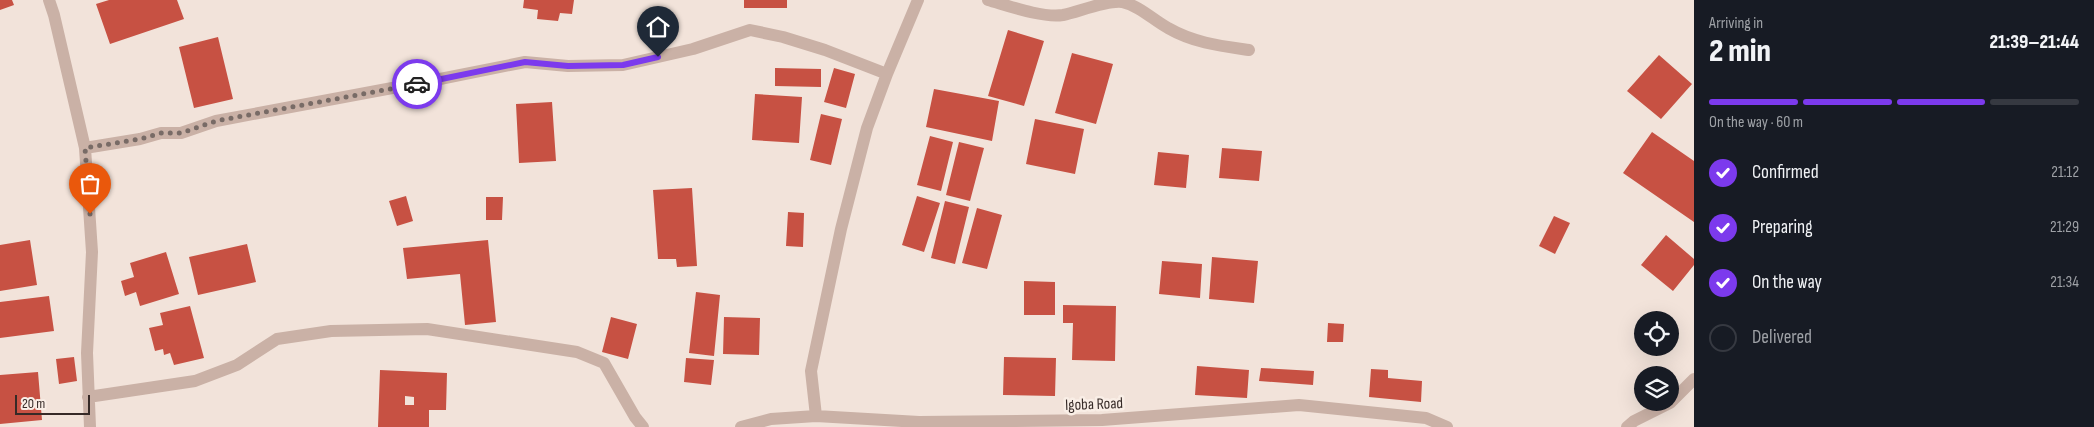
<!DOCTYPE html>
<html lang="en">
<head>
<meta charset="utf-8">
<style>
	:root { --surface:#171b24; --page:#20242c; --text:#f1f3f6; --muted:#9ea1a6; --line:#363941; --accent:#7c3aed }
	body { margin:0; font-family:"Sofia Sans Condensed",sans-serif; background:var(--page); color:var(--text); height:100vh; display:flex; flex-direction:column; font-size:19px; white-space:nowrap }
	* { box-sizing:border-box; margin:0 }
	p { font-size:16px; color:var(--muted) }
	.icon { flex:none; width:28px; height:28px; fill:none; stroke:currentColor; stroke-width:2; stroke-linecap:round; stroke-linejoin:round }
	.map { position:relative; flex:1; overflow:hidden }
	.drawer { display:flex; flex-direction:column; background:var(--surface); width:400px }
	.drawer>* { flex:none }
	.buttons { position:absolute; left:1634px; top:311px; display:grid; gap:10px }
	.buttons a { display:grid; place-items:center; width:45px; height:45px; border-radius:50%; background:var(--surface); box-shadow:0 5px 20px #0002; font-size:25px }
	.scale { position:absolute; left:15px; bottom:12px; width:75px; box-sizing:border-box; padding-left:5px; border:2px solid #362a27; border-top:0; font-size:14px; line-height:18px; white-space:nowrap; color:#362a27; -webkit-text-stroke:4px #f9eee6; paint-order:stroke }
	.pin { position:absolute; display:grid; place-items:center; width:42px; height:42px; color:#fff; margin:-51px -21px; border-radius:50% 50% 50% 0; rotate:-45deg; box-shadow:0 0 5px #0007 }
	.pin .icon { rotate:45deg }
	.courier { position:absolute; display:grid; place-items:center; width:50px; height:50px; margin:-25px; border:4px solid #7c3aed; border-radius:50%; background:#fff; color:#222; box-shadow:0 1px 6px #0007 }
	.head em { font-style:normal; font-weight:800 }
	.head div { display:flex; flex-direction:column-reverse }
	.head { display:flex; align-items:center; justify-content:space-between; height:85px; padding:0 15px }
	h1 { font-size:32px; font-weight:800; line-height:38px }
	.bar { display:grid; grid-template-columns:repeat(4,1fr); gap:8px 5px; align-content:center; height:60px; padding:0 15px }
	.bar i { height:6px; border-radius:4px; background:var(--line) }
	.bar .selected { background:var(--accent) }
	.bar p { grid-column:span 4 }
	ol { padding:0 15px; list-style:none }
	li { display:flex; align-items:center; gap:15px; height:55px }
	li p { margin-inline-start:auto }
	li .icon { padding:5px; border-radius:50%; background:var(--accent); color:#fff; stroke-width:4 }
	li:last-child { color:var(--muted) }
	li i { width:28px; height:28px; border:2px solid var(--line); border-radius:50% }
	main { display:flex; flex:1; min-height:0 }
	.map>svg:first-child { display:block }
</style>
</head>
<body>
<main>
<div class="map">
<svg width="1694" height="427" viewBox="0 0 1694 427">
	<rect width="100%" height="100%" fill="#f2e3da"/>
	<path fill="#c75143" fill-rule="evenodd" d="M0,0H12L14,5L0,10Z
		M109,0H177L184,19L110,44L96,4Z
		M524,0H574L572,14L560,13L558,21L537,19L538,10L523,8Z
		M744,0H787V8H744Z
		M1008,30L1044,41L1024,106L988,96Z
		M218,37L233,99L194,108L179,47Z
		M1072,53L1113,64L1096,124L1055,113Z
		M1659,55L1692,84L1661,119L1627,91Z
		M775,68L821,69V87L775,86Z
		M834,68L855,74L846,108L824,102Z
		M934,89L999,101L992,141L926,127Z
		M755,94L802,97L799,143L752,140Z
		M552,102L556,161L519,163L516,104Z
		M821,114L842,119L831,165L810,160Z
		M1035,119L1084,129L1075,174L1026,164Z
		M1652,132L1694,161V222L1623,173Z
		M930,136L953,142L941,191L917,185Z
		M959,142L984,148L970,201L946,195Z
		M1222,148L1262,151L1259,181L1219,178Z
		M1158,152L1189,155L1186,188L1154,185Z
		M692,188L697,266L677,267L676,259H658L653,190Z
		M406,196L413,221L397,226L389,201Z
		M917,196L940,203L924,252L902,245Z
		M486,197H503L502,220H486Z
		M945,201L969,207L955,264L931,258Z
		M977,208L1002,215L987,269L962,263Z
		M788,212L804,213L803,247L786,246Z
		M1554,216L1570,223L1555,254L1539,246Z
		M1666,235L1694,259V265L1673,291L1641,265Z
		M30,240L37,285L0,291V245Z
		M488,240L496,322L465,325L460,274L407,279L403,248Z
		M247,244L256,282L198,295L189,257Z
		M166,252L179,294L140,306L136,292L125,296L121,281L134,277L130,263Z
		M1212,257L1258,261L1254,303L1209,299Z
		M1162,261L1202,264L1200,298L1159,294Z
		M1024,281L1055,282V315H1024Z
		M696,292L720,295L714,356L689,353Z
		M49,296L54,331L0,338V302Z
		M1063,305L1116,306L1115,361L1072,360L1073,323H1063Z
		M190,306L204,358L174,365L170,353L164,355L163,349L155,351L149,328L163,325L160,313Z
		M611,317L637,324L628,359L602,352Z
		M724,317L760,318L759,355L723,354Z
		M1328,323L1344,324L1343,342H1327Z
		M74,357L77,381L59,384L56,359Z
		M1004,357L1056,358L1055,396L1003,395Z
		M686,358L714,360L711,385L684,382Z
		M1197,366L1249,370L1247,398L1195,395Z
		M1261,368L1314,371L1313,385L1259,381Z
		M1371,369L1388,370V378L1422,381L1421,402L1369,397Z
		M380,370L447,373L446,410H429V427H378ZM405,396L414,397V405H405Z
		M38,372L42,420L0,424V375Z"/>
	<g fill="none" stroke-linecap="round" stroke-linejoin="round">
		<path stroke="#cab1a6" stroke-width="12" d="M49,0L54,15L85,148L92,252L87,353L90,427
			M988,0C1009,6 1042,18 1063,15C1078,12 1107,0 1122,2C1140,6 1153,20 1168,28C1194,43 1221,46 1249,50
			M85,148L140,139L161,133H181L216,121L435,80L525,62L568,66L623,65L693,49L750,30L783,37L825,50L887,74
			M88,397L195,381L237,365L277,339L331,331L427,329L577,352L604,363L635,417L643,427
			M816,416L811,371L841,229L867,128L887,74L918,0
			M741,427L771,419L816,416L919,422L1102,420L1299,405L1426,418L1447,427
			M1627,427L1634,421L1670,403L1694,379"/>
	</g>
	<g fill="none" stroke-linecap="round" stroke-linejoin="round">
		<path stroke="#786b66" stroke-width="5" stroke-dasharray="0 9" d="M90,214L85,148L140,139L161,133H181L216,121L417,84"/>
		<path stroke="#7c3aed" stroke-width="6" d="M417,84L525,62L568,66L623,65L658,57"/>
	</g>
	<g text-anchor="middle" stroke-width="5" stroke-linejoin="round" paint-order="stroke">
		<g font-size="16" fill="#362a27" stroke="#f9eee6">
			<text transform="translate(1094 403) rotate(-2)" y="6">Igoba Road</text>
		</g>
	</g>
</svg>
<div class="buttons">
<a><svg class="icon" aria-label="locate" viewBox="0 0 24 24"><circle cx="12" cy="12" r="6"/><path d="M12 2v4M12 18v4M2 12h4M18 12h4"/></svg></a>
<a><svg class="icon" aria-label="layers" viewBox="0 0 24 24"><path d="M12 4l9 5-9 5-9-5zM3 14l9 5 9-5"/></svg></a>
</div>
<div class="scale">20 m</div>
<div class="pin" style="left:90px;top:214px;background:#ea580c"><svg class="icon" aria-label="bag" viewBox="0 0 24 24"><path d="M5 8h14l-1 12H6zM9 8a3 3 0 0 1 6 0"/></svg></div>
<div class="pin" style="left:658px;top:57px;background:#1f2937"><svg class="icon" aria-label="home" viewBox="0 0 24 24"><path d="M3 11l9-7 9 7M6 9v11h12V9"/></svg></div>
<div class="courier" style="left:417px;top:84px"><svg class="icon" aria-label="car" viewBox="0 0 24 24"><path d="M5 17H2v-5l4-1 3-4h7l3 4 3 1v5h-3M9 17h6M6 11h13"/><circle cx="7" cy="17" r="2"/><circle cx="17" cy="17" r="2"/></svg></div>
</div>
<section class="drawer">
<div class="head"><div><h1>2 min</h1><p>Arriving in</p></div><em>21:39–21:44</em></div>
<div class="bar"><i class="selected"></i><i class="selected"></i><i class="selected"></i><i></i><p>On the way · 60 m</p></div>
<ol>
<li><svg class="icon" aria-label="check" viewBox="0 0 24 24"><path d="M5 12l5 5 9-10"/></svg>Confirmed<p>21:12</p></li>
<li><svg class="icon" aria-label="check" viewBox="0 0 24 24"><path d="M5 12l5 5 9-10"/></svg>Preparing<p>21:29</p></li>
<li><svg class="icon" aria-label="check" viewBox="0 0 24 24"><path d="M5 12l5 5 9-10"/></svg>On the way<p>21:34</p></li>
<li><i></i>Delivered</li>
</ol>
</section>
</main>
</body>
</html>
